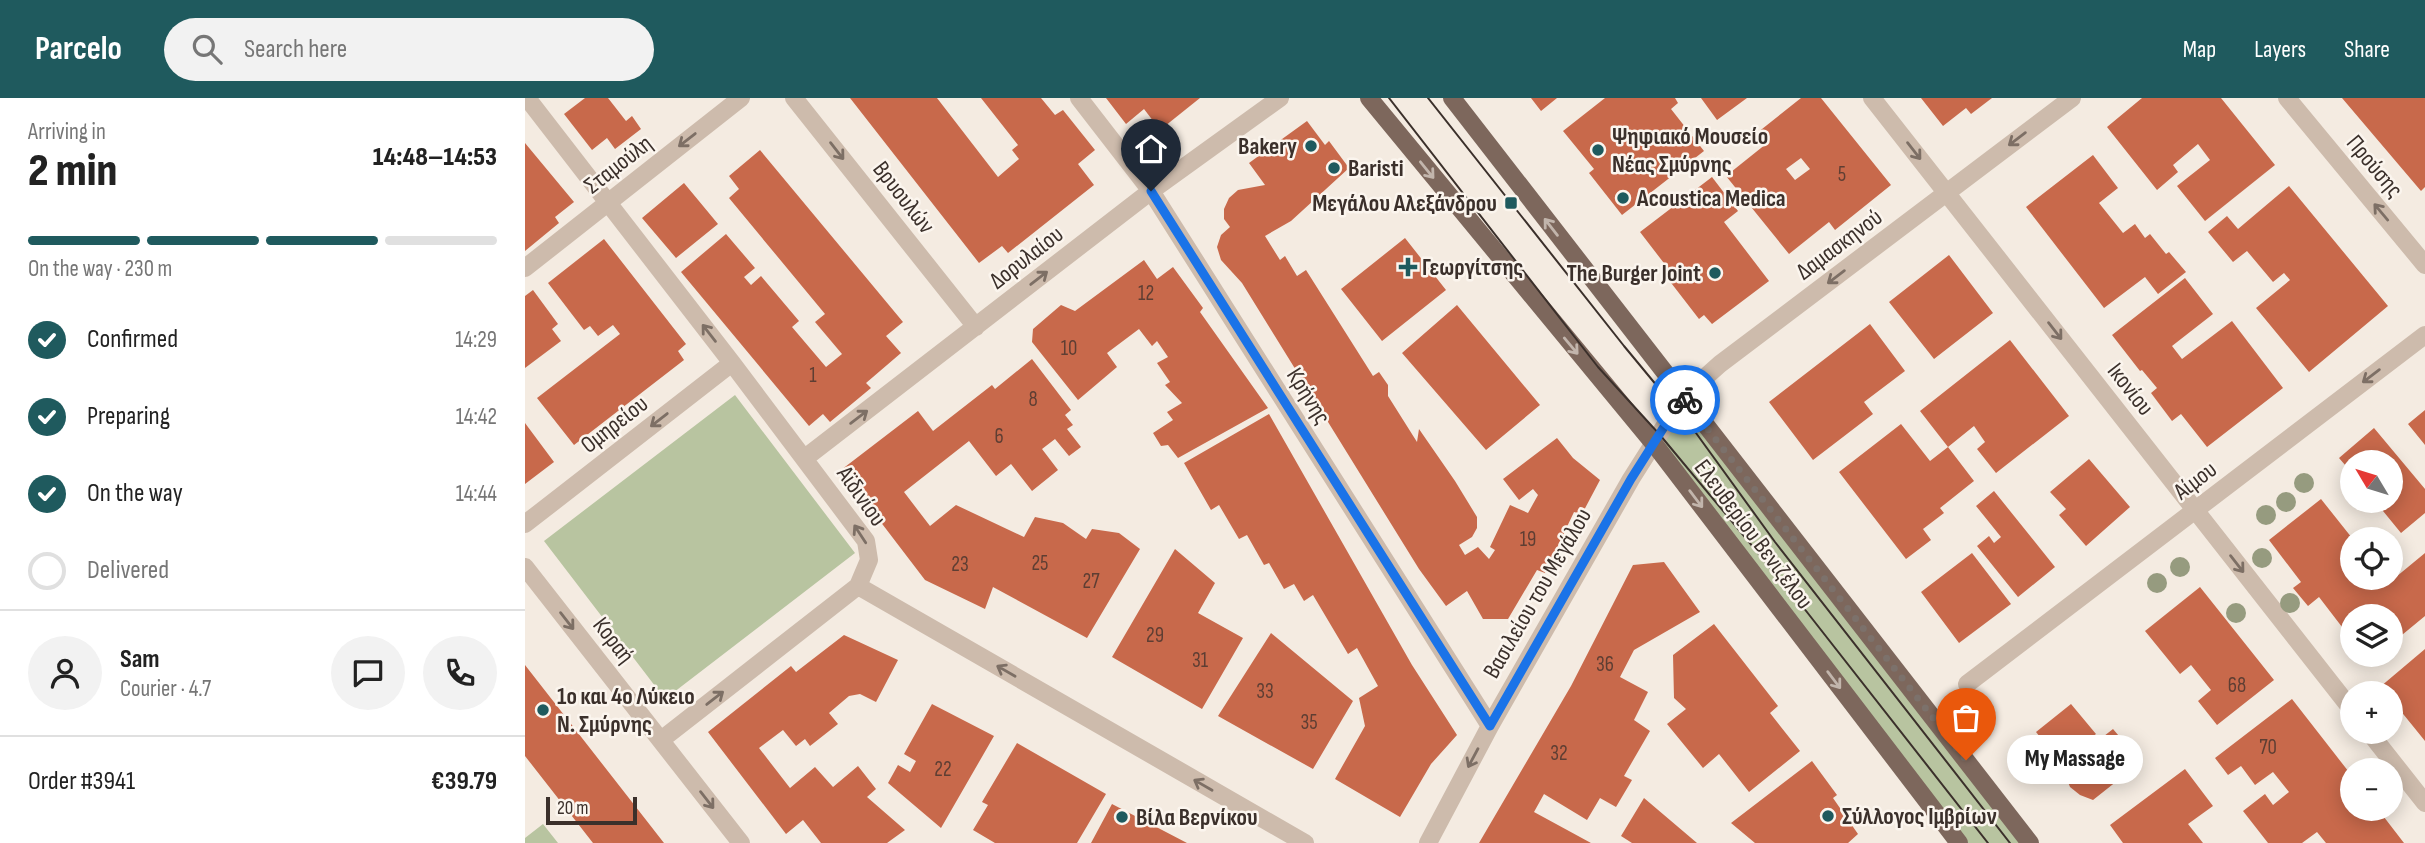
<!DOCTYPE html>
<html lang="en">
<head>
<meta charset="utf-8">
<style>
	:root { --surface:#fff; --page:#f2f2f2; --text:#222; --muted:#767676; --line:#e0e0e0; --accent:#1f5a5e }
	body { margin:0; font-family:"Sofia Sans Condensed",sans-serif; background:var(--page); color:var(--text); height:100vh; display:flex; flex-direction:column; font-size:26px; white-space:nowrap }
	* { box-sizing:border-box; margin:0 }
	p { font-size:23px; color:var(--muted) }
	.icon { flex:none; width:38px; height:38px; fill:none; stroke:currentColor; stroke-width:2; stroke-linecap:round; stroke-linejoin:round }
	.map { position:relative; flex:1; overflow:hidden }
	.drawer { display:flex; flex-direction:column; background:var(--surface); width:525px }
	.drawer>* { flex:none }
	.needle { width:46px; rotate:308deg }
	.controls { position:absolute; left:1815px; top:352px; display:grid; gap:14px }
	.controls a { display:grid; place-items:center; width:63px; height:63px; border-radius:50%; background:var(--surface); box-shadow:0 4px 18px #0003; font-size:35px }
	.scale { position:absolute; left:21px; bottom:18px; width:91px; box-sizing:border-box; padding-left:7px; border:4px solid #3b302b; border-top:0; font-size:19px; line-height:24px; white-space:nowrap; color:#3b302b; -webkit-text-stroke:5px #fbf5ee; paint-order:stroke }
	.pin { position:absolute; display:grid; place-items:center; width:60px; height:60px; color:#fff; margin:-72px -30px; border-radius:50% 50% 50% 0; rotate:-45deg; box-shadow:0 0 7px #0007 }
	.pin .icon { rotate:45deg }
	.courier { position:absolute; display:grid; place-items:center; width:70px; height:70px; margin:-35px; border:5px solid #1a73e8; border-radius:50%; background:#fff; color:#222; box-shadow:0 2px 9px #0007 }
	.bubble { position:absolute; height:49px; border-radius:24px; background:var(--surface); box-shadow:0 4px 18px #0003; font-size:23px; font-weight:800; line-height:49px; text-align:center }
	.head em { font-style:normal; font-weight:800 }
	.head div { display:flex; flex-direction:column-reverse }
	.head { display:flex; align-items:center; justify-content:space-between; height:119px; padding:0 28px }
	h1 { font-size:46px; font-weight:800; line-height:52px }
	.bar { display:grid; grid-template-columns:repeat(4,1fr); gap:10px 7px; align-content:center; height:84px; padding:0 28px }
	.bar i { height:9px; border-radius:5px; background:var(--line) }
	.bar .current { background:var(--accent) }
	.bar p { grid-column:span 4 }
	.line { display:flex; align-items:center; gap:18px; padding:0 28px; border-top:2px solid var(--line) }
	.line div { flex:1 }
	.round { display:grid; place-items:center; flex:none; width:74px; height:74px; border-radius:37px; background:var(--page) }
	ol { padding:0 28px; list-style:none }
	li { display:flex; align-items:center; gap:21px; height:77px }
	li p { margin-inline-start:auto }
	li .icon { padding:7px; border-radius:50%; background:var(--accent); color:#fff; stroke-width:4 }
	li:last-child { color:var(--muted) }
	li i { width:38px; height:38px; border:4px solid var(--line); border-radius:50% }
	header { display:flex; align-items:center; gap:42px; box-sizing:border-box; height:98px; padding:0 35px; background:var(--accent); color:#fff }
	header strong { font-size:33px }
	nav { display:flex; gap:38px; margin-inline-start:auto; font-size:24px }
	.search { width:490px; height:63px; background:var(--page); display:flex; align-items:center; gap:18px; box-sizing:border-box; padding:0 24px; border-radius:38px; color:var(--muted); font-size:26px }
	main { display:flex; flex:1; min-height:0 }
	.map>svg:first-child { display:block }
</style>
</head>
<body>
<header>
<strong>Parcelo</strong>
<div class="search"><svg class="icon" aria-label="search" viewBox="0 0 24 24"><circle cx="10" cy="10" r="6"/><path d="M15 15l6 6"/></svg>Search here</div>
<nav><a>Map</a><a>Layers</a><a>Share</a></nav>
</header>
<main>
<section class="drawer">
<div class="head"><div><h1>2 min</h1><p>Arriving in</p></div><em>14:48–14:53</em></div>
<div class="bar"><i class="current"></i><i class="current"></i><i class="current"></i><i></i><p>On the way · 230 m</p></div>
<ol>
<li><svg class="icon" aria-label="check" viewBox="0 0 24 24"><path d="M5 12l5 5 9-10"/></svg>Confirmed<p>14:29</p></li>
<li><svg class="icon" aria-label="check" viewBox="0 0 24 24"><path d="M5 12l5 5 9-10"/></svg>Preparing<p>14:42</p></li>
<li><svg class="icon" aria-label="check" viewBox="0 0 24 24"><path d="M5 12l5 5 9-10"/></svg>On the way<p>14:44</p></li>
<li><i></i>Delivered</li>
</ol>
<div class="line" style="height:126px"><a class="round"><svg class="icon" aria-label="person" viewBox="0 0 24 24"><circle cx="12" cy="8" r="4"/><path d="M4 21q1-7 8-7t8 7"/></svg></a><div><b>Sam</b><p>Courier · 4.7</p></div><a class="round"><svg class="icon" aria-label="chat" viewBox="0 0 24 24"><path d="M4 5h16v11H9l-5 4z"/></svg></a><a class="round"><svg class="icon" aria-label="phone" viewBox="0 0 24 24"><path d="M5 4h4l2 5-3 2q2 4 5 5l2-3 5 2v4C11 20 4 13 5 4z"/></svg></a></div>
<div class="line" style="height:91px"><div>Order #3941</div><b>€39.79</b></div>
</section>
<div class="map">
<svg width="1900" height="745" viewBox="0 0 1900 745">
	<rect width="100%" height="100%" fill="#f4ebe1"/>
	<path fill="#b8c4a0" d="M210,297L330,455L140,601L19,443Z
		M1158,307L1498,745H1442L1137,348Z
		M18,726L33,745H0V740Z"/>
	<path fill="#c8694b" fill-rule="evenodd" d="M60,0H83L101,23L107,18L116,31L90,51L82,40L67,52L39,16Z
		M325,0H412L473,79L494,61L487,52L493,47L456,0H516L530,17L538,12L570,52L553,66L569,87L483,155L477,148L454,165Z
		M581,0H675L635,32L619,11L601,26Z
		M1006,0H1032L1016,13Z
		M1080,0H1150L1153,5L1146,11L1179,53L1097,117L1064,75L1069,71L1038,33Z
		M1176,0H1222L1192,22Z
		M1276,0H1296L1366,87L1310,132L1304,124L1264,156L1201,78L1241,46L1232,35ZM1276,60L1285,71L1270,82L1261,71Z
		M1396,0H1467L1446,16L1441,10L1418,28Z
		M1617,0H1696L1750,67L1680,123L1652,88L1685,62L1673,46L1648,67L1653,74L1632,92L1582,29Z
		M1817,0H1900V89L1896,93Z
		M782,23L800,47L804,43L824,70L766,123L740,138L755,162L760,158L772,178L781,172L848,278L854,274L863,287V298L892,344L894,331L930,383L952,419V430L947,439L934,447L940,457L953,449L964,461L970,452L965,449L985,407L1003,415L1013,397L1008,391L994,402L978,381L1032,340L1048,360L1075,382L1057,416L1049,414L1020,475L1012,472L983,521H958L942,493L921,508L894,471L717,185L696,162L692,149L696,137L705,129L699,121V111L704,100L713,92L740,87L724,65Z
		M0,45L49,104L30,119L34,125L0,153Z
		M235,52L378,224L361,238L376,255L341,285L346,290L305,324L298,316L284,328L156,174L201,136L230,170L219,179L226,187L236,178L274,223L267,229L301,269L317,256L290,224L300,216L204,100L214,91L204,78Z
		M1568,57L1593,90L1574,105L1598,135L1610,126L1620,140L1625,136L1641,156L1644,154L1661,174L1633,196L1620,179L1579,210L1501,109Z
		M1187,79L1213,113L1199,124L1244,183L1187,226L1179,217L1174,221L1140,177L1145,173L1115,134Z
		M159,85L193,126L151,160L117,120Z
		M1764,88L1863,208L1784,274L1731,210L1765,182L1759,175L1748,184L1722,153L1708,164L1683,134L1702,118L1713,131Z
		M880,140L921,192L857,243L816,191Z
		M79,141L161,246L153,253L159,262L49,347L12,300L95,236L88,227L73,238L65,228L59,232L23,185Z
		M1424,157L1468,215L1409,261L1364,204Z
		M619,162L632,181L648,169L678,210L675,214L743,310L653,360L643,347L636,348L628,335L648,322L642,314L657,305L640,287L645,284L632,265L643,259L632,243L627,248L614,231L582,255L592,269L553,302L507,244L508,231L536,207L550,213Z
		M1660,180L1688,216L1647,248L1657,261L1707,223L1758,290L1682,349L1656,316L1647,323L1626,295L1632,290L1617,272L1615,273L1587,237Z
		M8,192L33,226L27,231L36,243L0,270V198Z
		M932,207L1015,307L961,352L877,255Z
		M1345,226L1380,273L1339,304L1348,316L1288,362L1244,304Z
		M1485,242L1544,318L1471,375L1452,351L1460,344L1449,328L1423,349L1395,313Z
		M507,261L546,312L540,317L548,327L542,331L556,349L544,358L530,341L517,351L533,372L507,393L486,366L471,378L444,343L379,394L405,428L431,407L499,439L510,419L538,425L561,441L567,431L594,435L615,451L562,540L468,489L460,511L400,482L316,372L393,313L408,333L467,287L470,291Z
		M1900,312V347L1883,326Z
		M744,316L887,567L932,637L906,666L875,719L810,681L840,628L834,600L853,588L832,550L823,556L788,497L779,503L769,486L759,491L744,465L739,467L722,437L714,441L694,407L686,412L659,365Z
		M0,325L29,364L0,386Z
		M1376,326L1405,363L1423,349L1449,383L1415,410L1419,415L1398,431L1406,442L1381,461L1314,374Z
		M1849,330L1900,391V415L1876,435L1849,402H1866V364H1827V375L1814,360Z
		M1564,361L1605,409L1561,448L1534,417L1541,411L1525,394Z
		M1469,393L1530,469L1493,499L1452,448L1464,438L1469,445L1476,439L1451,408Z
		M1796,401L1827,440L1823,444L1827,449V480H1853L1860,488L1900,455V518L1866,546V518H1827V542L1794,499L1783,508L1768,490L1776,484L1744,442Z
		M650,451L690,485L673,515L718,540L677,611L587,559Z
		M1447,455L1486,506L1434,545L1396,494Z
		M1139,464L1175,514L1109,552L1095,579L1123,594L1109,622L1125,633L1099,678L1107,682L1091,709L1075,700L1062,722L1019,696L1009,714L1066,745H954L1046,588L1108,467Z
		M1675,489L1749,582L1692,627L1673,603L1686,592L1666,567L1655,576L1620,533Z
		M1189,526L1253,608L1245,615L1275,653L1224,694L1194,656L1178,670L1142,626L1161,611L1149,600L1148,557Z
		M746,535L828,603L788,671L693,618Z
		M319,537L373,562L351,604L335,596L324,598L304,615L313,626L285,648L280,641L271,648L258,632L234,650L265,690L290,669L308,689L333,668L351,691L342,699L380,732L362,745H296L278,722L261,736L183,634L266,568L271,574Z
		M1900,551V643L1866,601V595H1860L1855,589Z
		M0,567L139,745H68L0,658Z
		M1767,601L1827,678V710H1852L1879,745H1801L1792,734L1777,745H1743L1718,713L1740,696L1748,707L1764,694L1748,674L1730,687L1716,668L1703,677L1690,660Z
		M407,606L469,638L416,730L363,685L373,667L385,674L391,663L379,656Z
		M1546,606L1571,636L1535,664L1511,634Z
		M1588,631L1616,664L1568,702L1555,697L1545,689L1541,679L1542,667Z
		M492,645L581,696L552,745H470L448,732L463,707L457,704Z
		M1287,663L1312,697L1308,700L1333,736L1323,745H1230L1206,725Z
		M1660,671L1688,708L1663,726L1678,745H1598L1585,727Z
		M1119,700L1172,745H1107L1096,738Z
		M587,706L639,733L662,745H566Z"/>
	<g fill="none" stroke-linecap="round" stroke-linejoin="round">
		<path stroke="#cdbbac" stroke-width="18" d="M2,0L207,265L341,443L344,462L333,488L780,745
			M269,0L451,229
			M554,0L626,93L965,628
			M1347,0L1827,612
			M1762,0L1900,167
			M0,170L216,0
			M280,360L626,93L755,0
			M0,426L207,265
			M0,469L216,745
			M1442,586L1900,237
			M1844,634L1900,705
			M136,642L333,488
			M903,745L965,628L1106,381L1158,299L1195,266L1547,0"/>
		<path stroke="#7d675c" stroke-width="18" d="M844,0L1130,347L1434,745
			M927,0L1505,745"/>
		<path stroke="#3b302b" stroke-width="2" d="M864,0L1073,269L1135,337L1278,509L1463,745
			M903,0L1099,248L1171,335L1250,444L1485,745"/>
	</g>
	<g fill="#969b7f">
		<circle cx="1779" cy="385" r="10"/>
		<circle cx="1761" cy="404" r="10"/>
		<circle cx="1741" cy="417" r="10"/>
		<circle cx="1737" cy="460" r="10"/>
		<circle cx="1655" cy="469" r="10"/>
		<circle cx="1632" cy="485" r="10"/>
		<circle cx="1765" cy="505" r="10"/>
		<circle cx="1711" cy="515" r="10"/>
	</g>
	<defs><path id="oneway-shaft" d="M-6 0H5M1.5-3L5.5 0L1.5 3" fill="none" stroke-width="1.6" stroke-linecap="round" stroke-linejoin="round" transform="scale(1.75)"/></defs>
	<g stroke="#7d6f65">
		<use href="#oneway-shaft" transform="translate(1492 41) rotate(143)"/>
		<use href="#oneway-shaft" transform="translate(162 42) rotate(142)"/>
		<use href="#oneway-shaft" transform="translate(312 53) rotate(52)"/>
		<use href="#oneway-shaft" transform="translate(1389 53) rotate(52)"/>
		<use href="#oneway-shaft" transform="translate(1856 114) rotate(-130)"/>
		<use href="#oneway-shaft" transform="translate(1311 179) rotate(143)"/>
		<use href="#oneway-shaft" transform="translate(514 180) rotate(-38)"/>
		<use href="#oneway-shaft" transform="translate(1530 233) rotate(52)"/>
		<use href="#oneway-shaft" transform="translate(184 235) rotate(-128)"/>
		<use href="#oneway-shaft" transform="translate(1846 278) rotate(143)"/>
		<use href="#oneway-shaft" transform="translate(334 319) rotate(-37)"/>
		<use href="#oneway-shaft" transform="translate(134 322) rotate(142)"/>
		<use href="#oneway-shaft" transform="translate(335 436) rotate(-123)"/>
		<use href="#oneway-shaft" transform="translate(1712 466) rotate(52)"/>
		<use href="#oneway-shaft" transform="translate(42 523) rotate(52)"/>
		<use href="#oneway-shaft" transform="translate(481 573) rotate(-150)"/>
		<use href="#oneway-shaft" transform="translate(190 600) rotate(-38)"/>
		<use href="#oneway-shaft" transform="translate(948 660) rotate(118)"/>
		<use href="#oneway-shaft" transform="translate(678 687) rotate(-150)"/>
		<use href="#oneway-shaft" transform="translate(182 702) rotate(52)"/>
	</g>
	<g stroke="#c2b5ac">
		<use href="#oneway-shaft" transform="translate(902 72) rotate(51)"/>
		<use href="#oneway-shaft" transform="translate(1026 129) rotate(-128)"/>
		<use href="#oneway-shaft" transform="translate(1046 248) rotate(50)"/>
		<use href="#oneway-shaft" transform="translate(1171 401) rotate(53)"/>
		<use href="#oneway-shaft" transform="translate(1309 582) rotate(53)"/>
	</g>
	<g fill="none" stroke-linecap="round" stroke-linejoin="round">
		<path stroke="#7c716b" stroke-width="7" stroke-dasharray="0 12.6" d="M1160,302L1441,662"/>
		<path stroke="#1a73e8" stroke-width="9" d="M626,93L965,628L1106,381L1158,299L1160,302"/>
	</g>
	<g fill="#1f5a5e" stroke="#fbf5ee" stroke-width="2.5">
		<circle cx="786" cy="48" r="7"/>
		<circle cx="1073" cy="52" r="7"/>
		<circle cx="809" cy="70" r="7"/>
		<circle cx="1098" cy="100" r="7"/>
		<rect x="979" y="98" width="14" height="14" rx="3.5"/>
		<path d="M879.5 158.5h7v7h7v7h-7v7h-7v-7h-7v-7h7z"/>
		<circle cx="1190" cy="175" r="7"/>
		<circle cx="18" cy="612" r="7"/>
		<circle cx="1303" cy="718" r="7"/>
		<circle cx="597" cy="719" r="7"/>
	</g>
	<g text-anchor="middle" stroke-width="5" stroke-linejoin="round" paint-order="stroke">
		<g font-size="21" fill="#5e3e33">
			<text x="1317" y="83">5</text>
			<text x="621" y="202">12</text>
			<text x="544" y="257">10</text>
			<text x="288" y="284">1</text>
			<text x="508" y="308">8</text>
			<text x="474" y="345">6</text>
			<text x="1003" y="448">19</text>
			<text x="515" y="472">25</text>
			<text x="435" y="473">23</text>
			<text x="566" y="490">27</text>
			<text x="630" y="544">29</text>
			<text x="675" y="569">31</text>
			<text x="1080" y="573">36</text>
			<text x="1712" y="594">68</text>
			<text x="740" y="600">33</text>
			<text x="784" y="631">35</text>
			<text x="1743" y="656">70</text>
			<text x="1034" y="662">32</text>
			<text x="418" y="678">22</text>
		</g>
		<g font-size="24" font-weight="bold" fill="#3b302b" stroke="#fbf5ee" text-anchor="start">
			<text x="1087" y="46">Ψηφιακό Μουσείο<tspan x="1087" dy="28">Νέας Σμύρνης</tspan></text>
			<text x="772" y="56" text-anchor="end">Bakery</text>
			<text x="823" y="78">Baristi</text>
			<text x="1112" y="108">Acoustica Medica</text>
			<text x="972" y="113" text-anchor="end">Μεγάλου Αλεξάνδρου</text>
			<text x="897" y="177">Γεωργίτσης</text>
			<text x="1176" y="183" text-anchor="end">The Burger Joint</text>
			<text x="32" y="606">1ο και 4ο Λύκειο<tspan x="32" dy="28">Ν. Σμύρνης</tspan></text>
			<text x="1317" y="726">Σύλλογος Ιμβρίων</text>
			<text x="611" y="727">Βίλα Βερνίκου</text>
		</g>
		<g font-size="24" fill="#3b302b" stroke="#fbf5ee">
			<text transform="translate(93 66) rotate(-38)" y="8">Σταμούλη</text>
			<text transform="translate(1850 68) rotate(50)" y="8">Προύσης</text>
			<text transform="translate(379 99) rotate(52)" y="8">Βρυουλών</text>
			<text transform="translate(1314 146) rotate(-37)" y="8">Δαμασκηνού</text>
			<text transform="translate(501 159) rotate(-38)" y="8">Δορυλαίου</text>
			<text transform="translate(1606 291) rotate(52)" y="8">Ικονίου</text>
			<text transform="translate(784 298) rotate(58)" y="8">Κρήνης</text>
			<text transform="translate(89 326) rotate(-38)" y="8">Ομηρείου</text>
			<text transform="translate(1670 382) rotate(-37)" y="8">Αίμου</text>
			<text transform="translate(337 398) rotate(55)" y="8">Αϊδινίου</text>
			<text transform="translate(1229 436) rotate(53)" y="8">Ελευθερίου Βενιζέλου</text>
			<text transform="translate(1012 495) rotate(-60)" y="8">Βασιλείου του Μεγάλου</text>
			<text transform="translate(89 542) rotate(52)" y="8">Κοραή</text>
		</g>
	</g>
</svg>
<div class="controls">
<a><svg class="needle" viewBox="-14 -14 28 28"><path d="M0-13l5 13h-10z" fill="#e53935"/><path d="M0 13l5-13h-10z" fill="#767676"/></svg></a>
<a><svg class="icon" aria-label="locate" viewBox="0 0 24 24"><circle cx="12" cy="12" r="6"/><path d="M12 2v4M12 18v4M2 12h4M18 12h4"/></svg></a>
<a><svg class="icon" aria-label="layers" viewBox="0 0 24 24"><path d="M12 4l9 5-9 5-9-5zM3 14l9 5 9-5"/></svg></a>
<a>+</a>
<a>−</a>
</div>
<div class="scale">20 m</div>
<div class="pin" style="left:1441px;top:662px;background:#ea580c"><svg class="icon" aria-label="bag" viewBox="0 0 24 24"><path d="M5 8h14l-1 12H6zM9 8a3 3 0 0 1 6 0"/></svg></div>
<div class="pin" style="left:626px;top:93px;background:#1f2937"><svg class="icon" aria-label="home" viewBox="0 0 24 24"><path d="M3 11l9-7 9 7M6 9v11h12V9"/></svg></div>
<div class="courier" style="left:1160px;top:302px"><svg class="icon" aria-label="bike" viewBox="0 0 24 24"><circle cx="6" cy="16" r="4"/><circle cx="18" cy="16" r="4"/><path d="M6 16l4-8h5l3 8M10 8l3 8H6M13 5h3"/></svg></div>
<div class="bubble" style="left:1482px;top:637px;width:136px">My Massage</div>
</div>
</main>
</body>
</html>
